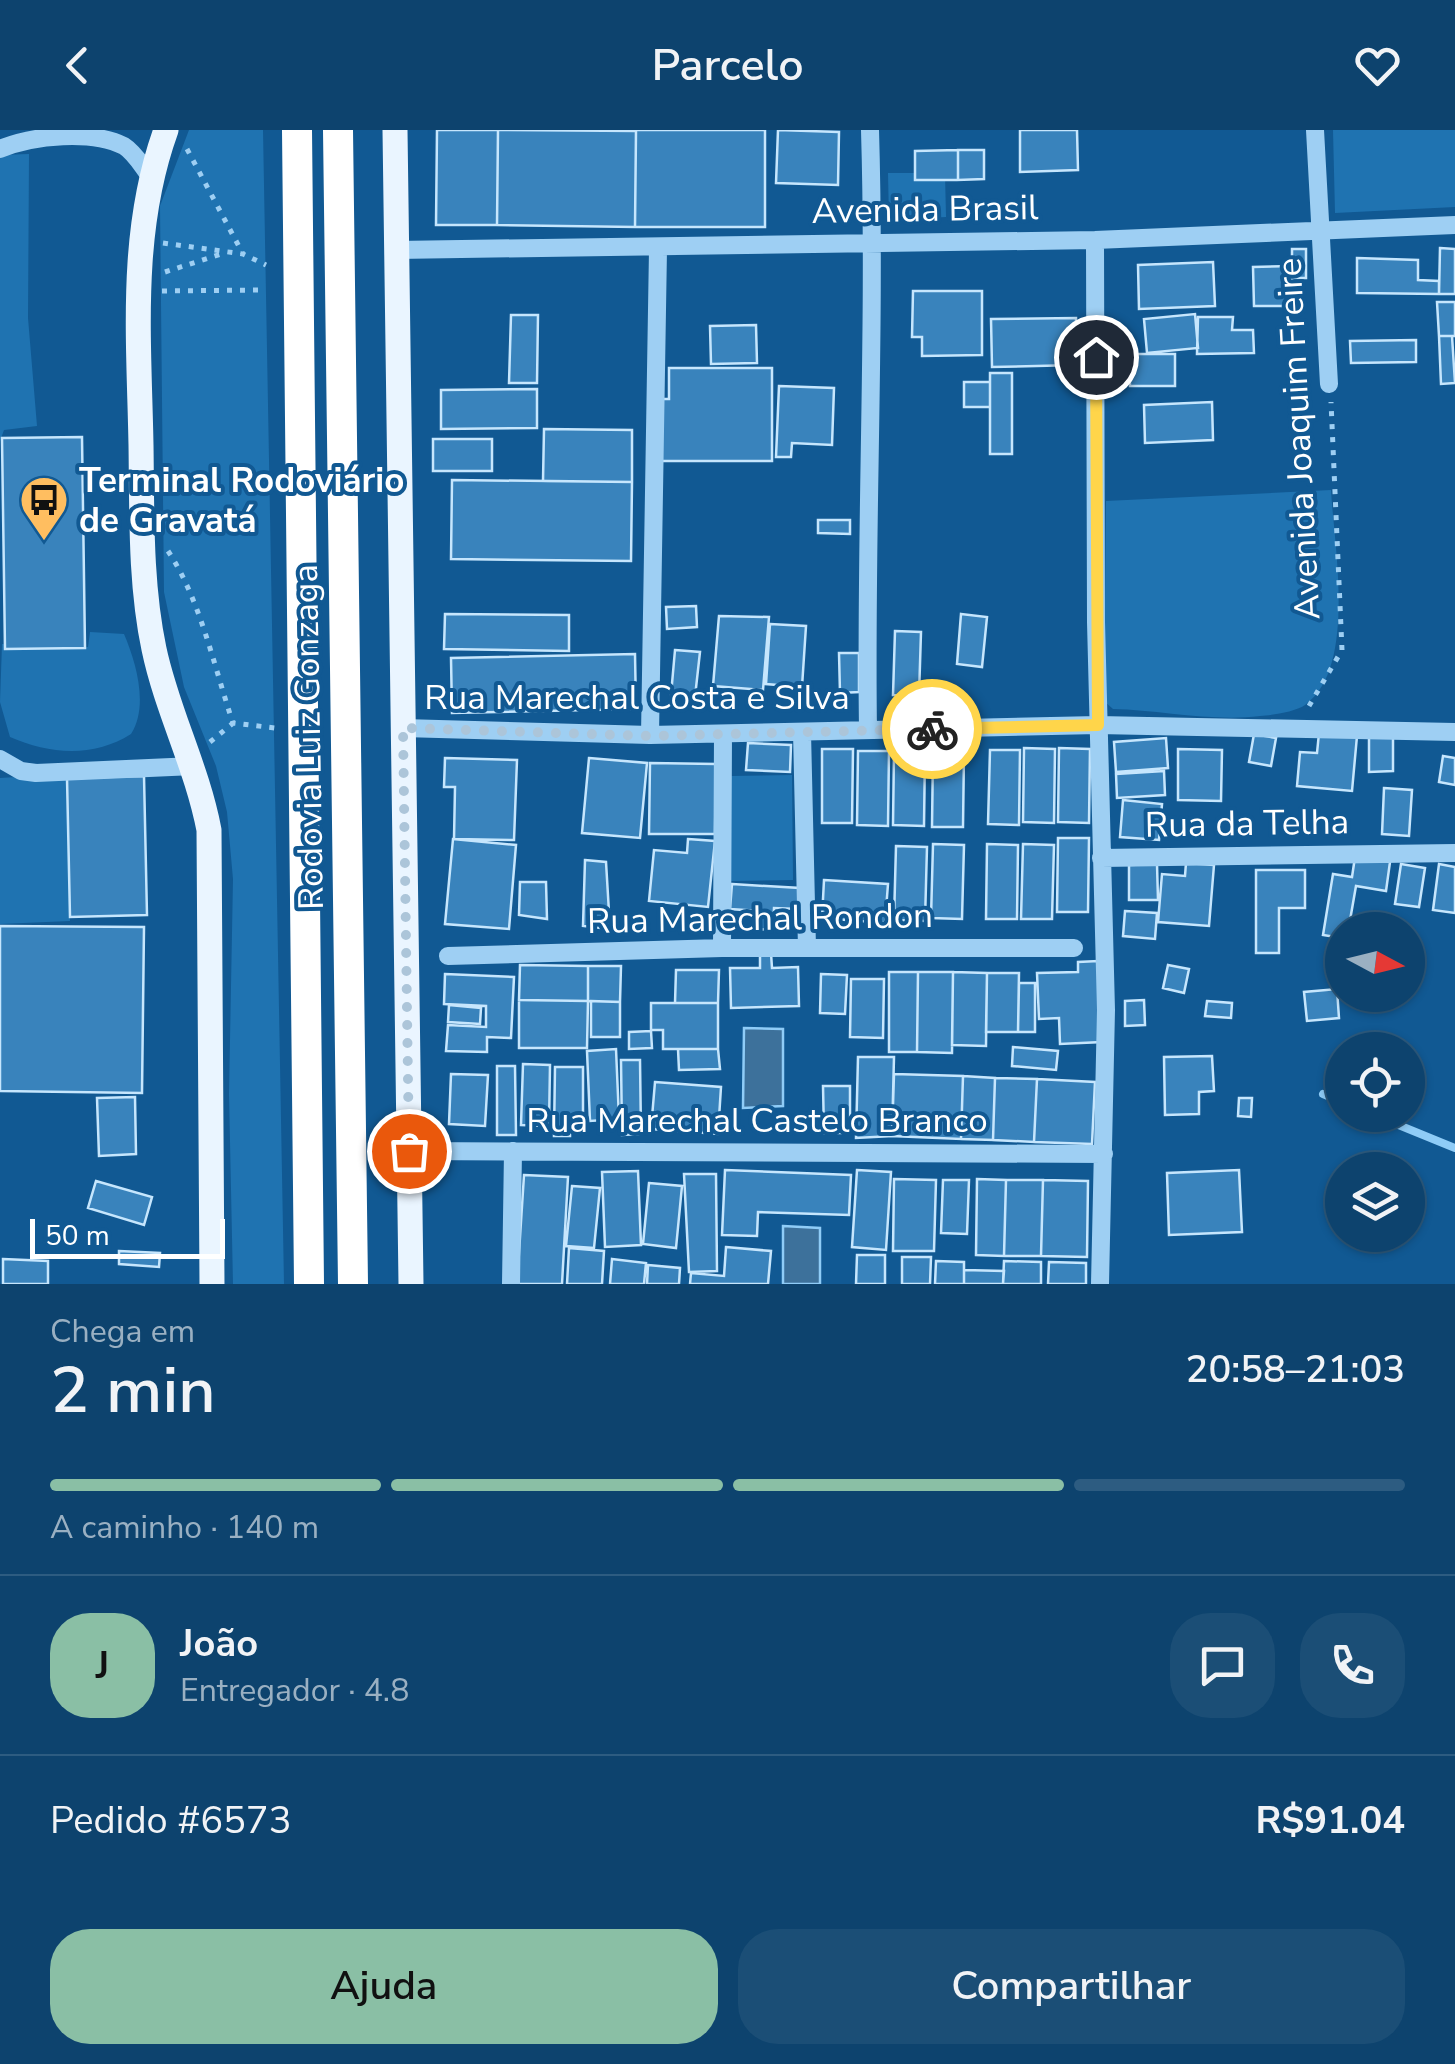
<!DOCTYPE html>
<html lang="pt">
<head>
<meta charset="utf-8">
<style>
	:root { --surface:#0d436e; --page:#1b4e76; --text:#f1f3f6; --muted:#9ab0c2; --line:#2d5c81; --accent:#8abfa5 }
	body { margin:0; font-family:"Nunito Sans",sans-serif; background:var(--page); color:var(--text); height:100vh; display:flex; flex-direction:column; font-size:38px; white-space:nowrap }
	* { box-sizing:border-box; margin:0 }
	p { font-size:32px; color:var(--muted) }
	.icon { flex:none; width:55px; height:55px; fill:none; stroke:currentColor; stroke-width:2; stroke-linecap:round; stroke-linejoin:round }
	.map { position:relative; height:1154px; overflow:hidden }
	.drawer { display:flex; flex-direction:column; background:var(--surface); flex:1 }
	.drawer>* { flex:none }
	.needle { width:65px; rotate:97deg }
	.fabs { position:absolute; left:1325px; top:782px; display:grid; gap:20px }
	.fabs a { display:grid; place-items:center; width:100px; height:100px; border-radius:50%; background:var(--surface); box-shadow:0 2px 8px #0004,0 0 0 2px var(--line); font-size:50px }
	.scale { position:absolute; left:30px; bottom:25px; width:195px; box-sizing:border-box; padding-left:10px; border:5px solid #fff; border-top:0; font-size:28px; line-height:35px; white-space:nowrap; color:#fff; -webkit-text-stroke:8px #115993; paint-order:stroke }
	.pin { position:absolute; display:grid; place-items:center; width:85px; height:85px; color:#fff; margin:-42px; border:5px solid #fff; border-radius:50%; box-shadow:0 2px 10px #0007 }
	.courier { position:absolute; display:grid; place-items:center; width:100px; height:100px; margin:-50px; border:8px solid #ffd54a; border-radius:50%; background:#fff; color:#222; box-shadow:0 2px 12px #0007 }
	.headline em { font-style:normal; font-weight:600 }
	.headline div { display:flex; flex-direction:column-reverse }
	.headline { display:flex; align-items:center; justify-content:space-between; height:170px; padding:0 50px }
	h1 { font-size:65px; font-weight:600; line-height:75px }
	.bar { display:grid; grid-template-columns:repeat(4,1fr); gap:15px 10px; align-content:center; height:120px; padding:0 50px }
	.bar i { height:12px; border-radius:8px; background:var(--line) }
	.bar .current { background:var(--accent) }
	.bar p { grid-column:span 4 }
	.line { display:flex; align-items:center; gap:25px; padding:0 50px; border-top:2px solid var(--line) }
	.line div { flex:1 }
	.round { display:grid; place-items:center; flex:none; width:105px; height:105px; border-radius:40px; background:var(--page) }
	.button { display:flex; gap:20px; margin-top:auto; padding:20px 50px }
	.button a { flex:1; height:115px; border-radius:40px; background:var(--accent); color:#111; font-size:40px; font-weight:600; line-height:115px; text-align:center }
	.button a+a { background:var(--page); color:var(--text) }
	header { display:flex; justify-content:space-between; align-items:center; height:130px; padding:0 50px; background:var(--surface); font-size:45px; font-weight:600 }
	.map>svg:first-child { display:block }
</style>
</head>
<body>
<header><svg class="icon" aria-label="back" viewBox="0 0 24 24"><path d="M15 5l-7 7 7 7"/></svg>Parcelo<svg class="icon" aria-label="heart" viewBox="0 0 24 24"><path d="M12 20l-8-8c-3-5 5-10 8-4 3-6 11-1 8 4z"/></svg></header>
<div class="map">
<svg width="1455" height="1154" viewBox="0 0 1455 1154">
	<rect width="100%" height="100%" fill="#115993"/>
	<path fill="#1f73b1" d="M189,0H263L284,1154H233L229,964L233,749L227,682L216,636L184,557L164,462L160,76Z
		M1333,0H1455V77L1335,83Z
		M29,24L28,188L37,296L4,300L0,311V25Z
		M888,43H945L946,87L889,90Z
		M1331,360C1334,416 1357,538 1305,575C1295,582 1272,585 1260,586C1213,592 1160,580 1113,579L1104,571L1106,371Z
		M90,502L124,504C136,532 149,576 131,604C93,628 49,624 10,607L0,572L2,514L88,517Z
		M66,644L70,791L0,794V648Z
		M792,645L793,750L731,751V646Z"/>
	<path fill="#3d719b" stroke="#8fccf7" stroke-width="2.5" d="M744,898L783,899V976L743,978Z
		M783,1096L820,1098V1154H783Z"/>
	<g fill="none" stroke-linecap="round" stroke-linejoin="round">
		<path stroke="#8fccf7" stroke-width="8" d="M1323,964L1342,972
			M1374,985L1455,1018"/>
	</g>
	<path fill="#3983bc" stroke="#c6e6fd" stroke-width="2.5" d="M437,0H498L497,95H436Z
		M498,0L636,1L635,97L497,95Z
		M765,0V97H635L636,0Z
		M778,0L839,2L838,55L776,53Z
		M1020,0H1077L1078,40L1020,42Z
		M958,20V50H915V21Z
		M958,20H984V49L958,50Z
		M1440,118L1455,119V164H1439Z
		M1292,119H1306V148H1292L1293,176H1254L1253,137L1292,136Z
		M1357,128L1418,130V150L1439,151V164L1357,163Z
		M1213,132L1215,176L1139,179L1138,135Z
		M913,161H982V225L922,226V207H912Z
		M1437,172H1455V206H1439Z
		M1195,184L1198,218L1147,223L1144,189Z
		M511,185H538L537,253H509Z
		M1198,187H1233L1232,200H1253L1254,223L1197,224Z
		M1076,188V235L992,237L991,189Z
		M756,195L757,233L711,234L710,196Z
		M1439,206H1452L1455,253L1441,254Z
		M1416,210V232L1351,233L1350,211Z
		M1129,224H1175V256H1130Z
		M669,238H772V331H661V269H669Z
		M990,243H1012V324H990Z
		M964,252H990V277H964Z
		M779,256L834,258L832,315L792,313L791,327H776Z
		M537,259V298L441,299V260Z
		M1212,272L1213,310L1145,313L1144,275Z
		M544,299L632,300V352L543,351Z
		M82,307L85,518L5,519L2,308Z
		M433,309H492V341H433Z
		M452,350L632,352L631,431L451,429Z
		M818,390H850V404L818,403Z
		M696,476L697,497L667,499L666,477Z
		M445,484L569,485V521L444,519Z
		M961,484L987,487L982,537L957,534Z
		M719,486L769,487L763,560L713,556Z
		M770,494L806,496L802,557L766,554Z
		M895,501L921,502L919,566L893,565Z
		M675,520L700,522L695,567L671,565Z
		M839,523H859V562L840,563Z
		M635,524L636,579L452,583L451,528Z
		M1369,601H1393V641L1369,642Z
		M1319,603L1357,606L1352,661L1297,656L1300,622L1317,623Z
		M1254,604L1276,608L1271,636L1249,632Z
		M1166,608L1168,638L1116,642L1114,612Z
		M748,613L791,615L790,642L746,640Z
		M1024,618L1055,619L1054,693L1023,692Z
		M1059,618L1090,619L1089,693L1058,692Z
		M822,619H853L852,693H822Z
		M1178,619L1222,620L1221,671L1178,670Z
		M990,620H1020L1019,695L988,694Z
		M858,621H889L888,696L857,695Z
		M894,622H925L924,696L893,695Z
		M933,623H964L963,697H932Z
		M1443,626L1455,628V655L1439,652Z
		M445,628L517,630L514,710L454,709L455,657H444Z
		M589,628L647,633L640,708L582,703Z
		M650,633L716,634L715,704H649Z
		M1164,641L1165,665L1117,668L1116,644Z
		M144,646L147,785L70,787L67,648Z
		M1384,658L1412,660L1409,706L1382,704Z
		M1123,670L1162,674L1159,710L1120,707Z
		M1058,708H1089L1088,782H1057Z
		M453,709L516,715L509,799L445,794Z
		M688,709L715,711L708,777L649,771L654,720L687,723Z
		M933,714L964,715L962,789L931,788Z
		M987,714L1018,715L1017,789H986Z
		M1023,714L1054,715L1052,789H1021Z
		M896,716L927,717L925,791L894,790Z
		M1355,727L1390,732L1386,761L1356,756L1349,796L1374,800H1342V808L1323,805L1333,744L1352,747Z
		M585,730L606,732L610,799L583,796Z
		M1186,733L1214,735L1209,796L1158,792L1162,744L1185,746Z
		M1157,734L1158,770H1129V735Z
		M1401,734L1425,738L1419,777L1395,774Z
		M1439,734L1455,737V783L1433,780Z
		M1256,740H1305V778H1279V823H1256Z
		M824,750L888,754L885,793L822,788Z
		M520,752H546L547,789L519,785Z
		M732,754L800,758L799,779L774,778L773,800L758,799L759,781L730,779Z
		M1125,781L1157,783L1155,809L1123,806Z
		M0,796L144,797L142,963L0,961Z
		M760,823H771L772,838L798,837L799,876L731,878L730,838H760Z
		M1098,831L1102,912L1060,914L1059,888L1039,889L1037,843L1078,842V832Z
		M520,835L588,836V871L519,870Z
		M1168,835L1189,839L1184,863L1163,858Z
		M588,836H621L620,872L588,871Z
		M676,840H719L718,873H675Z
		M889,842H918L917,922H889Z
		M918,842H953L952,923L917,922Z
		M953,842L987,843L986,916L952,915Z
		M987,843H1019L1018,902H986Z
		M445,844L514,847L511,908L487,907V922L446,921L448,895L486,897V876L444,874Z
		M821,844L847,845L845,884L820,883Z
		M851,849H884L883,908L850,907Z
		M1019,853H1035V902H1018Z
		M1337,859L1339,888L1307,891L1304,862Z
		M519,870L588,871L587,918H519Z
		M1144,870L1145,895L1125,896V871Z
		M591,871L620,872V907H591Z
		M1207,871L1232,873L1231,888L1205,886Z
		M651,873H718V919H663V900H651Z
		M449,875L481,878L480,894L448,892Z
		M651,901L652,918L629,919V902Z
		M1013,917L1058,921L1056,940L1012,936Z
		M616,919L619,989L590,991L587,921Z
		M678,919H718L720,939L679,940Z
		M1212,926L1214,961L1199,962V984L1165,985L1164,927Z
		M858,927H894L892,1006L856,1008Z
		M621,930H640L641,1004L622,1005Z
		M523,934L550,935L549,996L521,995Z
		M497,936H515L516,1005H497Z
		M555,937H583V993H570V1006H554Z
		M451,944L488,945L485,996L449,994Z
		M894,944L963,946L961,1009L892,1006Z
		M963,946L995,948L993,1010L961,1009Z
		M995,948L1037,949L1034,1012L993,1010Z
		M1037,949L1095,952L1092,1014L1034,1012Z
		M655,952L721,957L718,1004L651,999Z
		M823,956H850V1003H824Z
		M135,967L136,1024L99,1026L97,968Z
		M1239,968H1252L1251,987L1238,986Z
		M725,1040L851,1045L849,1085L758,1082L757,1106L722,1105Z
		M857,1040L891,1042L886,1120L852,1117Z
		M1239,1040L1242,1102L1169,1105L1167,1043Z
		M638,1041L641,1115L605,1117L602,1042Z
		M684,1044H716L717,1141L689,1142Z
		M524,1045L568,1047L562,1154H517Z
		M894,1049L936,1050L934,1121H893Z
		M977,1049L1006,1050L1004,1126L976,1125Z
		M943,1050H969L967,1104L941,1103Z
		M1006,1050H1043L1041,1126H1004Z
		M1043,1050L1088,1051L1087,1127L1041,1126Z
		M96,1051L152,1067L144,1095L88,1078Z
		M649,1053L682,1056L676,1118L643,1114Z
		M572,1056L600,1058L594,1118L566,1116Z
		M726,1117L771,1121L768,1154H690L691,1143L724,1146Z
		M569,1118L604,1121L602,1154H567Z
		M119,1121L160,1123L159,1137L119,1134Z
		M857,1125H885V1154H856Z
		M902,1127H931L930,1154H902Z
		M3,1129L48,1131V1154H3Z
		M612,1129L646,1133L644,1154H610Z
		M936,1131L964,1132V1154H935Z
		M1004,1131L1041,1132V1154H1003Z
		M1049,1132L1086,1133V1154H1048Z
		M648,1135L680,1138L679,1154H647Z
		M964,1140L1004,1141L1003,1154H964Z"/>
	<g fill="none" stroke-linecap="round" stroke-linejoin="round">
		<path stroke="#9ecff3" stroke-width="5" stroke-dasharray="5 8" stroke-linecap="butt" d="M187,19L243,124
			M163,113L243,124L266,135
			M165,142L221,124
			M162,161L259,160
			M168,421C201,471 214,537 233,593L275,598
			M1309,576L1342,520L1331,272
			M210,612L232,594"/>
		<path stroke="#9ecff3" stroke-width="18" d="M1315,0L1329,254
			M0,19C34,5 92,0 124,16C135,23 142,36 150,46
			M1095,110L1096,492L1106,880L1100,1154
			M396,120L1095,110L1455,95
			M403,598L650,605L1098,595L1455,602
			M868,600C865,400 876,200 870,0
			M802,602L807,818
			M650,605L658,119
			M0,629L21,641L36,643L194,636
			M1101,728L1455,723
			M722,818L723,604
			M448,826L722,818H1074
			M409,1021L1104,1024
			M511,1154L513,1021"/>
		<path stroke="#eaf5ff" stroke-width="25" d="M166,0C129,102 139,208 141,315C142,382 140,453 154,519C167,581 197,637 209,700L212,1154
			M395,0L411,1154"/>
		<path stroke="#fff" stroke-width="30" d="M297,0L309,1154
			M338,0L353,1154"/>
	</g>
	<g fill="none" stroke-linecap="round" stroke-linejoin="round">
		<path stroke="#acc5d9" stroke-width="10" stroke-dasharray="0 18" d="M409,1021L403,598L650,606L932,599"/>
		<path stroke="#ffd54a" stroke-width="12" d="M932,599L1098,595L1096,227"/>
	</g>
	<defs>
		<g id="bus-pin" transform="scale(2.5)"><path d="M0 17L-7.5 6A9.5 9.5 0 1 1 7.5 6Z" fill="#ffbe60" stroke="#115993"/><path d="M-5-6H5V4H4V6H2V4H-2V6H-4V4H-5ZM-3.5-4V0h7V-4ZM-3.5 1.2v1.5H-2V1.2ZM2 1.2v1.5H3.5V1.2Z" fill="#111"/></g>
	</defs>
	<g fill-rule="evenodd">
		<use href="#bus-pin" x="44" y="370"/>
	</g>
	<g text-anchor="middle" stroke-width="8" stroke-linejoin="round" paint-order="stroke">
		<g font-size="35" fill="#fff" stroke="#115993">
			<text transform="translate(925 79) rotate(-1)" y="12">Avenida Brasil</text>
			<text transform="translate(1298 309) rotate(-93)" y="12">Avenida Joaquim Freire</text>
			<text x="637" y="579">Rua Marechal Costa e Silva</text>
			<text transform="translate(308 607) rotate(-91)" y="12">Rodovia Luiz Gonzaga</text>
			<text transform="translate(1247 693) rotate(-1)" y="12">Rua da Telha</text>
			<text transform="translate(760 788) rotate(-1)" y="12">Rua Marechal Rondon</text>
			<text x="757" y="1002">Rua Marechal Castelo Branco</text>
		</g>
		<g font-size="35" font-weight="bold" fill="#fff" stroke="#115993" text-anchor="start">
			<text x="79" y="362">Terminal Rodoviário<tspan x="79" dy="40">de Gravatá</tspan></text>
		</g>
	</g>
</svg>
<div class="fabs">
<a><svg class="needle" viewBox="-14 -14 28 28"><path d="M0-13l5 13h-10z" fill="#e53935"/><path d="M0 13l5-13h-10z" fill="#9ab0c2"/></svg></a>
<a><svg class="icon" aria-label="locate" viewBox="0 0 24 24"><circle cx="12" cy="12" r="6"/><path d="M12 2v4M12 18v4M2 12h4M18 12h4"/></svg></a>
<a><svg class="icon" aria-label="layers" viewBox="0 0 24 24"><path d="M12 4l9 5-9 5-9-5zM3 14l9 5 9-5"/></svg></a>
</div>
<div class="scale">50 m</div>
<div class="pin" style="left:409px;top:1021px;background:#ea580c"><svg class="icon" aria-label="bag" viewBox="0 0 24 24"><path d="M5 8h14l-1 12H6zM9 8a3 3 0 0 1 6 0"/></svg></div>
<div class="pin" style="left:1096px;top:227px;background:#1f2937"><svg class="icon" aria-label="home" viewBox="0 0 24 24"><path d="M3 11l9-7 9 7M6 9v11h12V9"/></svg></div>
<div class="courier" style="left:932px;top:599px"><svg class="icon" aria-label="bike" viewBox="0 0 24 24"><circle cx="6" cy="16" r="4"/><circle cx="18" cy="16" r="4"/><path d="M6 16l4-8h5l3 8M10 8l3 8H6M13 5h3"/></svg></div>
</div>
<section class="drawer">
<div class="headline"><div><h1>2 min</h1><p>Chega em</p></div><em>20:58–21:03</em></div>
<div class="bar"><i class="current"></i><i class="current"></i><i class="current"></i><i></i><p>A caminho · 140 m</p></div>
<div class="line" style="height:180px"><b class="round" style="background:var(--accent);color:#111">J</b><div><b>João</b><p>Entregador · 4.8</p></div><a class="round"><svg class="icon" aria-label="chat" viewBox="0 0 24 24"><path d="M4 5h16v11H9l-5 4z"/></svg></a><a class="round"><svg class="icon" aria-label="phone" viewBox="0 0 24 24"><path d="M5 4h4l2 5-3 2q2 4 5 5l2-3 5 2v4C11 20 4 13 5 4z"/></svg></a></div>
<div class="line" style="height:130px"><div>Pedido #6573</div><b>R$91.04</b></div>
<div class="button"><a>Ajuda</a><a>Compartilhar</a></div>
</section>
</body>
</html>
